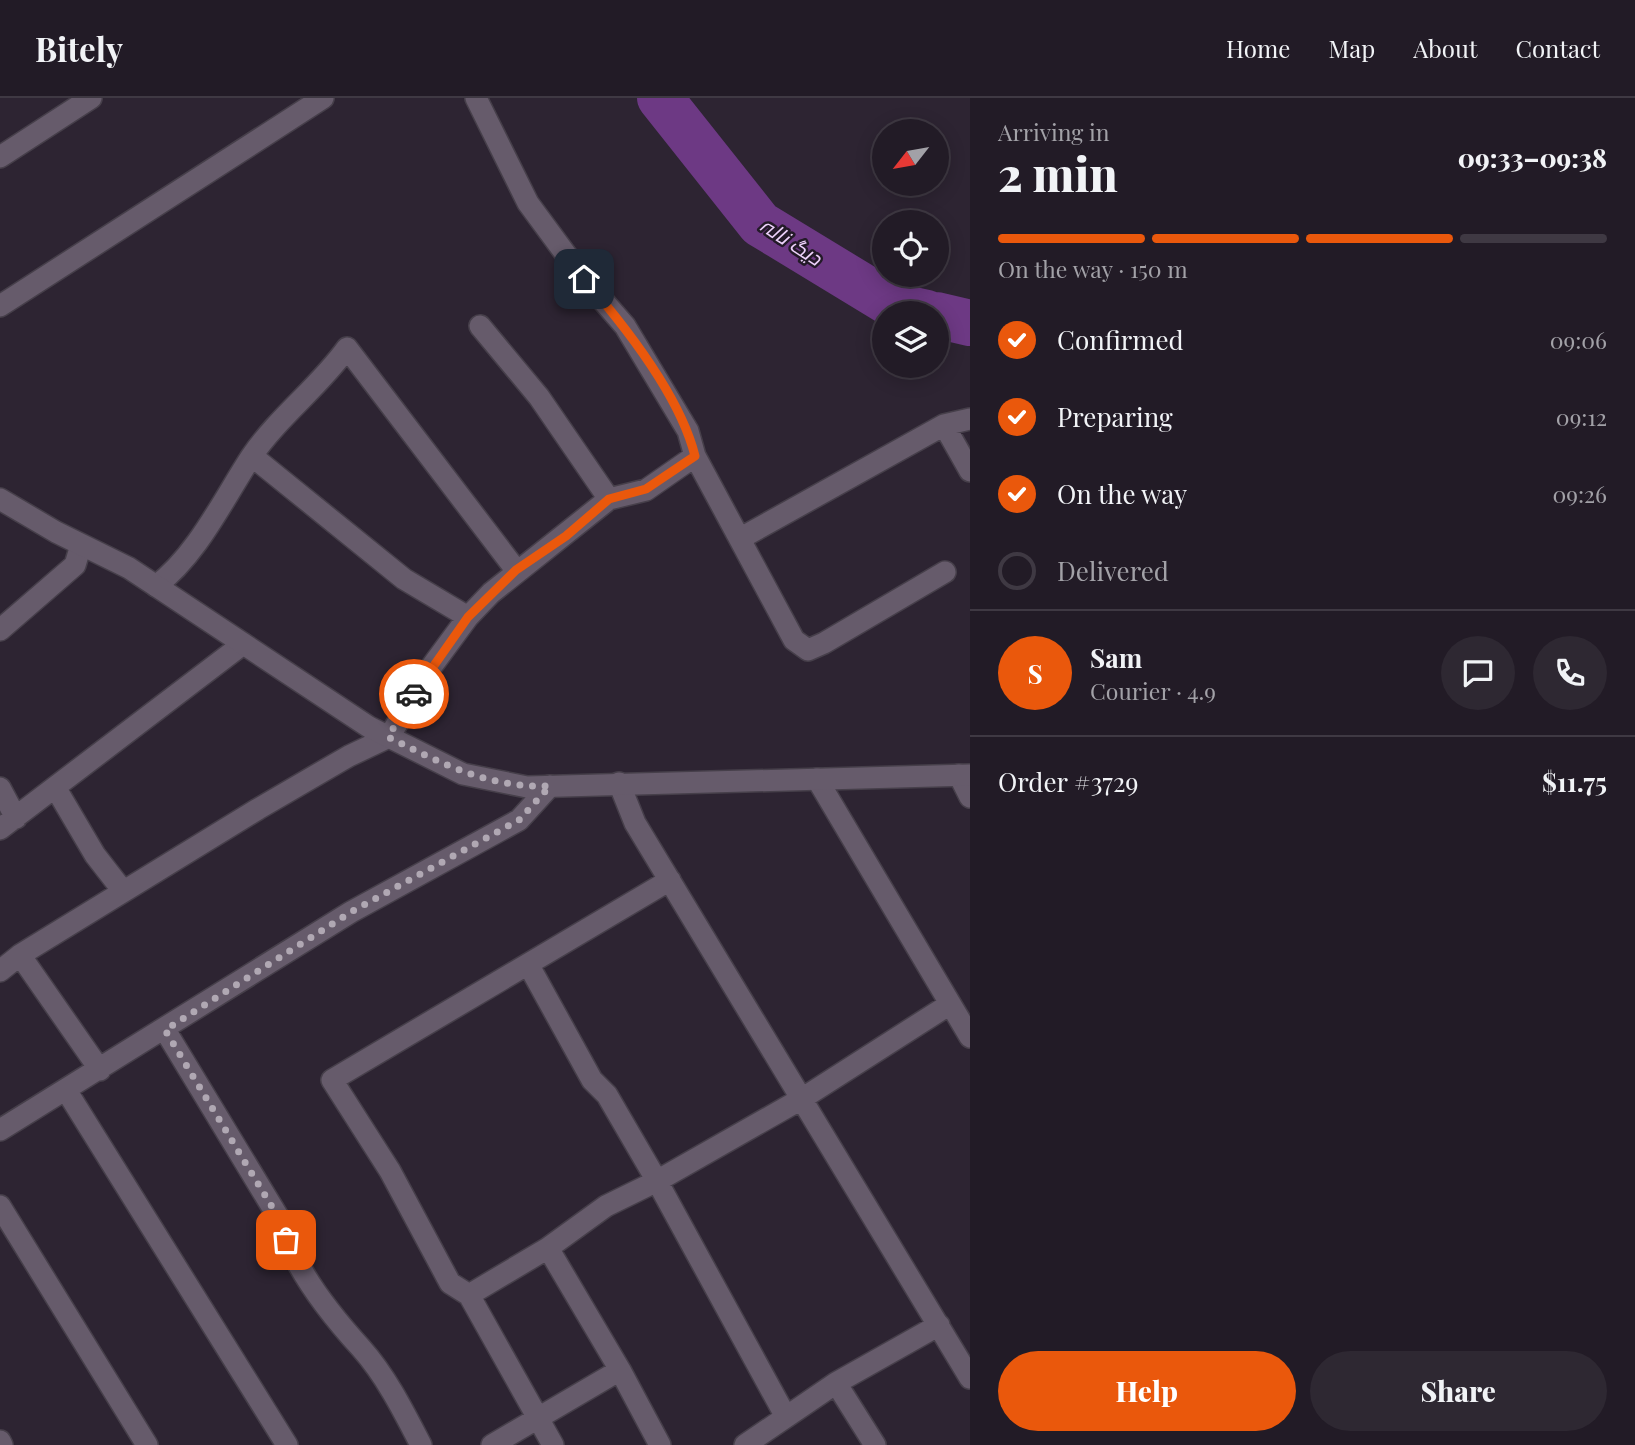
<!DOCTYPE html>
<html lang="en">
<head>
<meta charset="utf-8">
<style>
	:root { --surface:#221b26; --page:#2e2832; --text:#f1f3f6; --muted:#a2a1a7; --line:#3f3943; --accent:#ea580c }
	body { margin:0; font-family:"Playfair Display",Cairo,serif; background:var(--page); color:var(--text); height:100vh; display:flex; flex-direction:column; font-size:26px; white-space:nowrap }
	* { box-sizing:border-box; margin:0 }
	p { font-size:23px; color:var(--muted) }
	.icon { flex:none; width:38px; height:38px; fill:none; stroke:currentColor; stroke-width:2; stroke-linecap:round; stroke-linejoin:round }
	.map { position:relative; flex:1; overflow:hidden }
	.side { display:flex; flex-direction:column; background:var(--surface); width:665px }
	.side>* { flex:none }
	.needle { width:46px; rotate:239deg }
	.fabs { position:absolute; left:872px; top:21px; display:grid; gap:14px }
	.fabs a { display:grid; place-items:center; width:77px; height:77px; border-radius:50%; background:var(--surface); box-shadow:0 4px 18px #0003,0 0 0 2px var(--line); font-size:35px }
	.pin { position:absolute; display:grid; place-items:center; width:60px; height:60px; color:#fff; margin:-30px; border-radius:14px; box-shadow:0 4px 10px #0006 }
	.courier { position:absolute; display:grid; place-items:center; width:70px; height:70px; margin:-35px; border:5px solid #ea580c; border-radius:50%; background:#fff; color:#222; box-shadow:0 2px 9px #0007 }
	.headline em { font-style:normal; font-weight:800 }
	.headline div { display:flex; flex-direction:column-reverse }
	.headline { display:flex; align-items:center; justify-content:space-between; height:119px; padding:0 28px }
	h1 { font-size:46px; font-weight:800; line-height:52px }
	.bar { display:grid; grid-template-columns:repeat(4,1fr); gap:10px 7px; align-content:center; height:84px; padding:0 28px }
	.bar i { height:9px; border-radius:5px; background:var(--line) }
	.bar .selected { background:var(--accent) }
	.bar p { grid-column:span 4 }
	.line { display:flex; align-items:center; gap:18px; padding:0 28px; border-top:2px solid var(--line) }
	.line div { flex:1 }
	.round { display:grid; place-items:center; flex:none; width:74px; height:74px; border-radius:37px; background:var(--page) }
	ol { padding:0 28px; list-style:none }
	li { display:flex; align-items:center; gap:21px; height:77px }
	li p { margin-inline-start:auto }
	li .icon { padding:7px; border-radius:50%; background:var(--accent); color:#fff; stroke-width:4 }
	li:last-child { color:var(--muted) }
	li i { width:38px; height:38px; border:4px solid var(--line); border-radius:50% }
	.action { display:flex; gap:14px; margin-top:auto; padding:14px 28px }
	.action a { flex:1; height:80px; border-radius:42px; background:var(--accent); color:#fff; font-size:28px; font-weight:800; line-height:80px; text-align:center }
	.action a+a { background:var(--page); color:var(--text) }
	header { display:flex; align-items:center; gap:42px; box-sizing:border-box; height:98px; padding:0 35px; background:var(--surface); border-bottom:2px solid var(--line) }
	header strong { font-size:33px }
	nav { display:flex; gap:38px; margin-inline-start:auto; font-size:24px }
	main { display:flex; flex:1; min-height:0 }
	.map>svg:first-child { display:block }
</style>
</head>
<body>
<header>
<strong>Bitely</strong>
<nav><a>Home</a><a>Map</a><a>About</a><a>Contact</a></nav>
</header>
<main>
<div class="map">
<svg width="970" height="1347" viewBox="0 0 970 1347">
	<rect width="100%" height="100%" fill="#2d2432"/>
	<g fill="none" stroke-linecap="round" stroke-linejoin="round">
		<path stroke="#6d3984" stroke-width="46" d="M660,0L760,126L895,208L927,215
			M936,217L970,225"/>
		<g stroke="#463f4a" stroke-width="24">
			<path id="minor" d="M476,0L528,105L584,181L625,228L688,333L695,358L794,542L808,552L824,545L945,474
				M0,59L91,0
				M0,208L323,0
				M480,228L539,299L609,401
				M944,327L970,373
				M252,358L404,481L468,519
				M741,440L944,327L970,321
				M156,488C197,457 223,402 251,359C278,319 319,289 347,250L516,472
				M0,532L75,467L81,447
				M959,677L970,699
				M817,681L970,939
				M619,685L635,725L970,1280
				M55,689L95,757L123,793
				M0,690L16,720
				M0,731L243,546
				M20,857L100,972
				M528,866L592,982L607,997L657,1083L786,1319
				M0,873L20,857L258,711L349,658L389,639L429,572L468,519L491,495L609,401L646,392L695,358
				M165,932L280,1122C292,1168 329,1215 361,1250C386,1278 404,1314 421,1347
				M66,992L287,1347
				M0,1032L351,814L519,722L550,688
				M0,1108L147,1347
				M548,1150L620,1272L660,1347
				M469,1197L548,1150L606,1108L657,1083L803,1000L950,906
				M836,1285L875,1347
				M0,1343L2,1347
				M492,1347L620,1272
				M553,1347L469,1197L450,1185L390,1073L332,982L670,782
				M745,1347L836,1285L939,1227"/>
		</g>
		<g stroke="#463f4a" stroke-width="24">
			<path id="tertiary" d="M0,401L56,434L129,470L369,629L463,676L527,689L970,677"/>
		</g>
		<use href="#minor" stroke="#665b6b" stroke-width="21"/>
		<use href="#tertiary" stroke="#665b6b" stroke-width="21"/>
	</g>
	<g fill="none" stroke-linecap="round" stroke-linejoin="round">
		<path stroke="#b0a8b3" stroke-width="7" stroke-dasharray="0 12.6" d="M286,1142L280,1122L165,932L351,814L519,722L550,688C487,690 443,666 388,639L414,596"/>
		<path stroke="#ea580c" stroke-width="9" d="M414,596L468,519L516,472L566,438L609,401L646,391L695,358C680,298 625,228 584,181"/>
	</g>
	<g text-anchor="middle" stroke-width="5" stroke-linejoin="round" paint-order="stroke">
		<g font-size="21" font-style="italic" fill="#eed2fc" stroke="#231a28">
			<text transform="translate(791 144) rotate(33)" y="7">دیگ نالہ</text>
		</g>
	</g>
</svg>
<div class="fabs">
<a><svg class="needle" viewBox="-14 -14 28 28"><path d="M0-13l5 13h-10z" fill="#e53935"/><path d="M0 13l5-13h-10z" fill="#a2a1a7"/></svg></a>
<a><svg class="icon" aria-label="locate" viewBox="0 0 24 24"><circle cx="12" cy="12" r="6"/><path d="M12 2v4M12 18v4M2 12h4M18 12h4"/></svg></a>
<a><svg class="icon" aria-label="layers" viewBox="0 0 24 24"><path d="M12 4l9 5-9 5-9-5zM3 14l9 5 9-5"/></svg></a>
</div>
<div class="pin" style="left:286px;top:1142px;background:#ea580c"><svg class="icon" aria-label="bag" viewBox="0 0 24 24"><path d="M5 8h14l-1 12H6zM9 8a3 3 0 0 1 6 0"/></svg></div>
<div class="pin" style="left:584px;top:181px;background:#1f2937"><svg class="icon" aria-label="home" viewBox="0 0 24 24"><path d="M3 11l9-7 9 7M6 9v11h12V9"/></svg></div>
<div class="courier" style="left:414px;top:596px"><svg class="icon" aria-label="car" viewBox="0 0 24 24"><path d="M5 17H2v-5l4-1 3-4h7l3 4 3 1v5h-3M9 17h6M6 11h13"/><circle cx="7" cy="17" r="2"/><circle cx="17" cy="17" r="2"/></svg></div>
</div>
<section class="side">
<div class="headline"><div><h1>2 min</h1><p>Arriving in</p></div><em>09:33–09:38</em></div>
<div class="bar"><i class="selected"></i><i class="selected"></i><i class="selected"></i><i></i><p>On the way · 150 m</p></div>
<ol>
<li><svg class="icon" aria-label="check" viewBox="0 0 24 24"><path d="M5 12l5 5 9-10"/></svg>Confirmed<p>09:06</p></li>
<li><svg class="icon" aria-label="check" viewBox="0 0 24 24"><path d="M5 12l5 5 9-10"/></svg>Preparing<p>09:12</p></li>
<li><svg class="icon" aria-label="check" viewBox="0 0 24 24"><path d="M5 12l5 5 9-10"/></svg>On the way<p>09:26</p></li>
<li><i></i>Delivered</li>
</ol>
<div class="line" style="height:126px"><b class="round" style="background:var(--accent);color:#fff">S</b><div><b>Sam</b><p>Courier · 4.9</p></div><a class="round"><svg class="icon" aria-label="chat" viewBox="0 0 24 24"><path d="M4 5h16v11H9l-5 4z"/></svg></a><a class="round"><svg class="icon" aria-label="phone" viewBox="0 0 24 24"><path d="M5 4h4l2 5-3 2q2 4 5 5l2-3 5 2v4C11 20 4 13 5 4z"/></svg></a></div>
<div class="line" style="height:91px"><div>Order #3729</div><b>$11.75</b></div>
<div class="action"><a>Help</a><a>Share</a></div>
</section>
</main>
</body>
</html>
